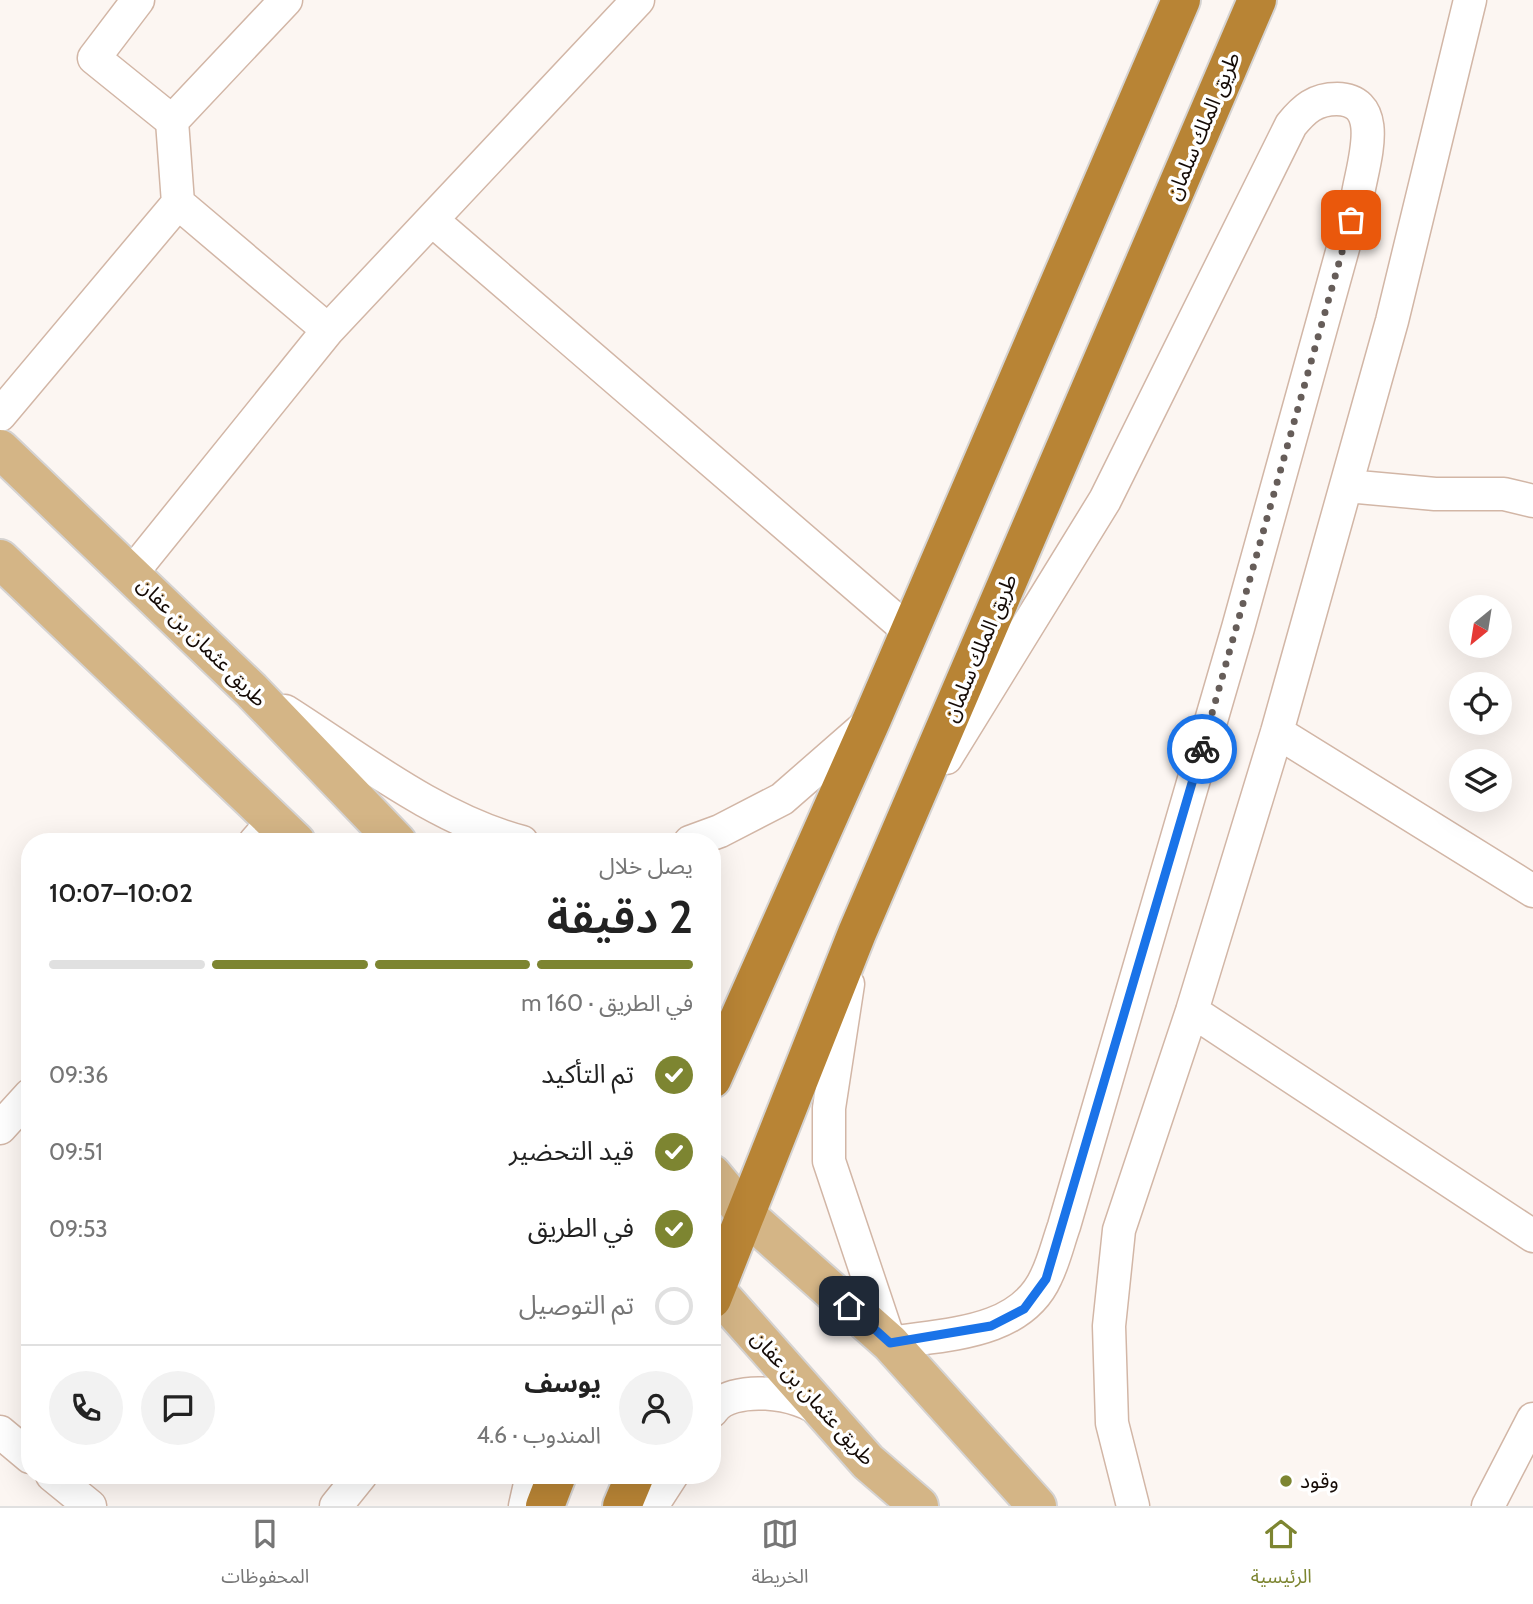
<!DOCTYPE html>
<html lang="ar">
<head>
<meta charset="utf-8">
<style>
	:root { --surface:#fff; --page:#f2f2f2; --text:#222; --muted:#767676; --line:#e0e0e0; --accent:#7d8531 }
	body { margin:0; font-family:Cabin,"Noto Sans Arabic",sans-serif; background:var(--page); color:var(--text); direction:rtl; height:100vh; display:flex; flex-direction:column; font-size:26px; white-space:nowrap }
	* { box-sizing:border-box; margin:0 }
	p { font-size:23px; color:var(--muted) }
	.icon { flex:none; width:38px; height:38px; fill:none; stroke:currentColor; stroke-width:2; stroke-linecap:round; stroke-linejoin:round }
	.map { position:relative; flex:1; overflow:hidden; direction:ltr }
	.sheet { position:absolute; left:21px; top:833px; width:700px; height:651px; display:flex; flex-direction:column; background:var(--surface); border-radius:28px; box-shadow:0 7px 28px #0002; direction:rtl }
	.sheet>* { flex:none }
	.needle { width:46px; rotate:210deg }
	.fabs { position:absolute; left:1449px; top:595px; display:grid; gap:14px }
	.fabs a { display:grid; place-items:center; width:63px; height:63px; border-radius:50%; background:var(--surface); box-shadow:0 7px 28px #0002; font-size:35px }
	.pin { position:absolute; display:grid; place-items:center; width:60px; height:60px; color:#fff; margin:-30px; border-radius:14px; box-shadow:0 4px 10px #0006 }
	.courier { position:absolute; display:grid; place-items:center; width:70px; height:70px; margin:-35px; border:5px solid #1a73e8; border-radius:50%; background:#fff; color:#222; box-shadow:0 2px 9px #0007 }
	.head em { font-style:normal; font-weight:600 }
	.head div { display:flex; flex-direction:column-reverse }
	.head { display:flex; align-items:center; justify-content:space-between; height:119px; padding:0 28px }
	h1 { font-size:46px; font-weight:600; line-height:52px }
	.bar { display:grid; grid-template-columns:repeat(4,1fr); gap:10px 7px; align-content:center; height:84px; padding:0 28px }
	.bar i { height:9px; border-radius:5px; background:var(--line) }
	.bar .selected { background:var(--accent) }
	.bar p { grid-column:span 4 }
	.line { display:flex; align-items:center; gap:18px; padding:0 28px; border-top:2px solid var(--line) }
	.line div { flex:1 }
	.round { display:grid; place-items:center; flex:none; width:74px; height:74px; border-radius:37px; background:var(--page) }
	ol { padding:0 28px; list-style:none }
	li { display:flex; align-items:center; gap:21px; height:77px }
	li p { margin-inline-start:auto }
	li .icon { padding:7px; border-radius:50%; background:var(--accent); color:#fff; stroke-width:4 }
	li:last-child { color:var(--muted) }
	li i { width:38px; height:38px; border:4px solid var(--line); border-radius:50% }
	.tab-bar { display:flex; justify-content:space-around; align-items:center; height:98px; border-top:2px solid var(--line); background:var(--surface); font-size:19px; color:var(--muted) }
	.tab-bar a { display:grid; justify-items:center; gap:4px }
	.tab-bar .selected { color:var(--accent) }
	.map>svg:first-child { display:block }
</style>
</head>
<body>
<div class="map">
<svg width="1533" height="1506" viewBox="0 0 1533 1506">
	<rect width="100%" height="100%" fill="#fcf6f2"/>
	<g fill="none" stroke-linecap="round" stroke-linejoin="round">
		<g stroke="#d2b6a6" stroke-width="35">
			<path id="minor" d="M138,0L94,58L172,121L286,0
				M172,121L178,203
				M432,220L910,632
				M0,415L178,203L328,330
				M1347,486L1435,494H1504L1533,501
				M132,573L328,330L638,0
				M285,711C359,758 436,819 522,842
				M1277,732L1533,891
				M255,842L275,819
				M690,842L720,831L782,799L869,723
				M848,984L829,1108V1161L890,1343C944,1334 1020,1335 1046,1277C1054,1261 1058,1243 1064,1226L1238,628L1358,194C1363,163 1386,100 1337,99C1315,99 1304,109 1291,125L1105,500L946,758
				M1192,1011L1533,1236
				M0,1128L30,1095
				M712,1411C730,1383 802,1392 822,1413
				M0,1432L30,1457
				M52,1475L90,1506
				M336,1506L361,1475
				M525,1506L532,1475
				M652,1506L672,1475
				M1133,1506L1112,1423L1109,1326L1119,1230L1192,1011L1277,732L1392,321L1470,0
				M1488,1506L1533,1419"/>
		</g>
		<g stroke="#d5d3d2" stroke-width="42">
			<path id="major" d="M0,449L251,690L397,842
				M0,559L296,842
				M712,1174L745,1214L890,1343L1037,1506
				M712,1286L868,1462L919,1506"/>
		</g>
		<g stroke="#d5d3d2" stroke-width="42">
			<path id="highway" d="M712,1079L872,719L1181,0
				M712,1299L857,933L1257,0
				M545,1506L557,1475
				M622,1506L635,1475"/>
		</g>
		<use href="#minor" stroke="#fff" stroke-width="32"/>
		<use href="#major" stroke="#d4b586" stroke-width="38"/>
		<use href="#highway" stroke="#b88435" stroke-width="38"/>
	</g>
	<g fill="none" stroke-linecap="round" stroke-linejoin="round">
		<path stroke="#665d59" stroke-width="7" stroke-dasharray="0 12.6" d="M1202,749L1351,220"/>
		<path stroke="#1a73e8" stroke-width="9" d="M849,1306L890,1343L991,1326L1024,1309L1046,1279L1202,749"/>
	</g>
	<circle fill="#7d8531" stroke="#fff" stroke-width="2.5" cx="1286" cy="1481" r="7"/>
	<g text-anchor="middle" stroke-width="7" stroke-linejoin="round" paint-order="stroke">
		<g font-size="21" fill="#150b06" stroke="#fff">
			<text transform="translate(1203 126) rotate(-67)" y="7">طريق الملك سلمان</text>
			<text transform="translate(202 642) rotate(45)" y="7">طريق عثمان بن عفان</text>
			<text transform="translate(980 648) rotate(-67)" y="7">طريق الملك سلمان</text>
			<text transform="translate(813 1398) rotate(48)" y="7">طريق عثمان بن عفان</text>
		</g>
		<g font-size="21" fill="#150b06" stroke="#fff" text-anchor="start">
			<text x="1300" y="1488">وقود</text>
		</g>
	</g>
</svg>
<div class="fabs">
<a><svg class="needle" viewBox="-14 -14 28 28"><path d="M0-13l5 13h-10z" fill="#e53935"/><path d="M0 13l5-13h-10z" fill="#767676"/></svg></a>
<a><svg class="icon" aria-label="locate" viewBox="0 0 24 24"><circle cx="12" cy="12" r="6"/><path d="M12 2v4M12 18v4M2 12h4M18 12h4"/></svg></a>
<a><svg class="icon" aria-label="layers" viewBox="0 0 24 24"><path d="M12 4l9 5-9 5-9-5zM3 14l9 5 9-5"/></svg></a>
</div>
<div class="pin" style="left:1351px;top:220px;background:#ea580c"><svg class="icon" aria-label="bag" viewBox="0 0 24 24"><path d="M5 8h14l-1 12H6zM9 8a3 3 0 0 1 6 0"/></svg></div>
<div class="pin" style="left:849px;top:1306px;background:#1f2937"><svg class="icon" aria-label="home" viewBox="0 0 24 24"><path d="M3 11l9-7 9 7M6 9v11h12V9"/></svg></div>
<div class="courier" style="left:1202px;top:749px"><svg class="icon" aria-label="bike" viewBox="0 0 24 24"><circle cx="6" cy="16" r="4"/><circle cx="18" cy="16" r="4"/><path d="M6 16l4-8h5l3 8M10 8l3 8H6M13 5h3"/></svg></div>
<section class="sheet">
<div class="head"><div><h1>2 دقيقة</h1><p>يصل خلال</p></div><em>10:02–10:07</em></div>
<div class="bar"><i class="selected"></i><i class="selected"></i><i class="selected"></i><i></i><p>في الطريق · 160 m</p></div>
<ol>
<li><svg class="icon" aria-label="check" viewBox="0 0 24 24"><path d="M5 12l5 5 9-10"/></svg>تم التأكيد<p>09:36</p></li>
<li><svg class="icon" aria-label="check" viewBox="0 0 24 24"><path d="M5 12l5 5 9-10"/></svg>قيد التحضير<p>09:51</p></li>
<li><svg class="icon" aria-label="check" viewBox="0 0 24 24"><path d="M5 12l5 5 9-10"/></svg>في الطريق<p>09:53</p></li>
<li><i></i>تم التوصيل</li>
</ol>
<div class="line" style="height:126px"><a class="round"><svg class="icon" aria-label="person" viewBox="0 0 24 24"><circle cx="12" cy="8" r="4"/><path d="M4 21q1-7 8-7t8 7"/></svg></a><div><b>يوسف</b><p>المندوب · 4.6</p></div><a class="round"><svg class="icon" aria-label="chat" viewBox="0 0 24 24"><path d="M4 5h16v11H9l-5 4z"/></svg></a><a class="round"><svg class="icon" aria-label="phone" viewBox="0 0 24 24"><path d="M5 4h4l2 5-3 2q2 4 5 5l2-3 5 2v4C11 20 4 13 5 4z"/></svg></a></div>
</section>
</div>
<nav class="tab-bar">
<a class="selected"><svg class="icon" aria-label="home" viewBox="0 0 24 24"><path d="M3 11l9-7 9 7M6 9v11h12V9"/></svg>الرئيسية</a>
<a><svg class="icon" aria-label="map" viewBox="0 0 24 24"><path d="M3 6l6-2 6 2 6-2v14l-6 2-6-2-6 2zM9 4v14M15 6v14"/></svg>الخريطة</a>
<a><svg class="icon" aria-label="saved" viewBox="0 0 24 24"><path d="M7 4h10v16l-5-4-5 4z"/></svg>المحفوظات</a>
</nav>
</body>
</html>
